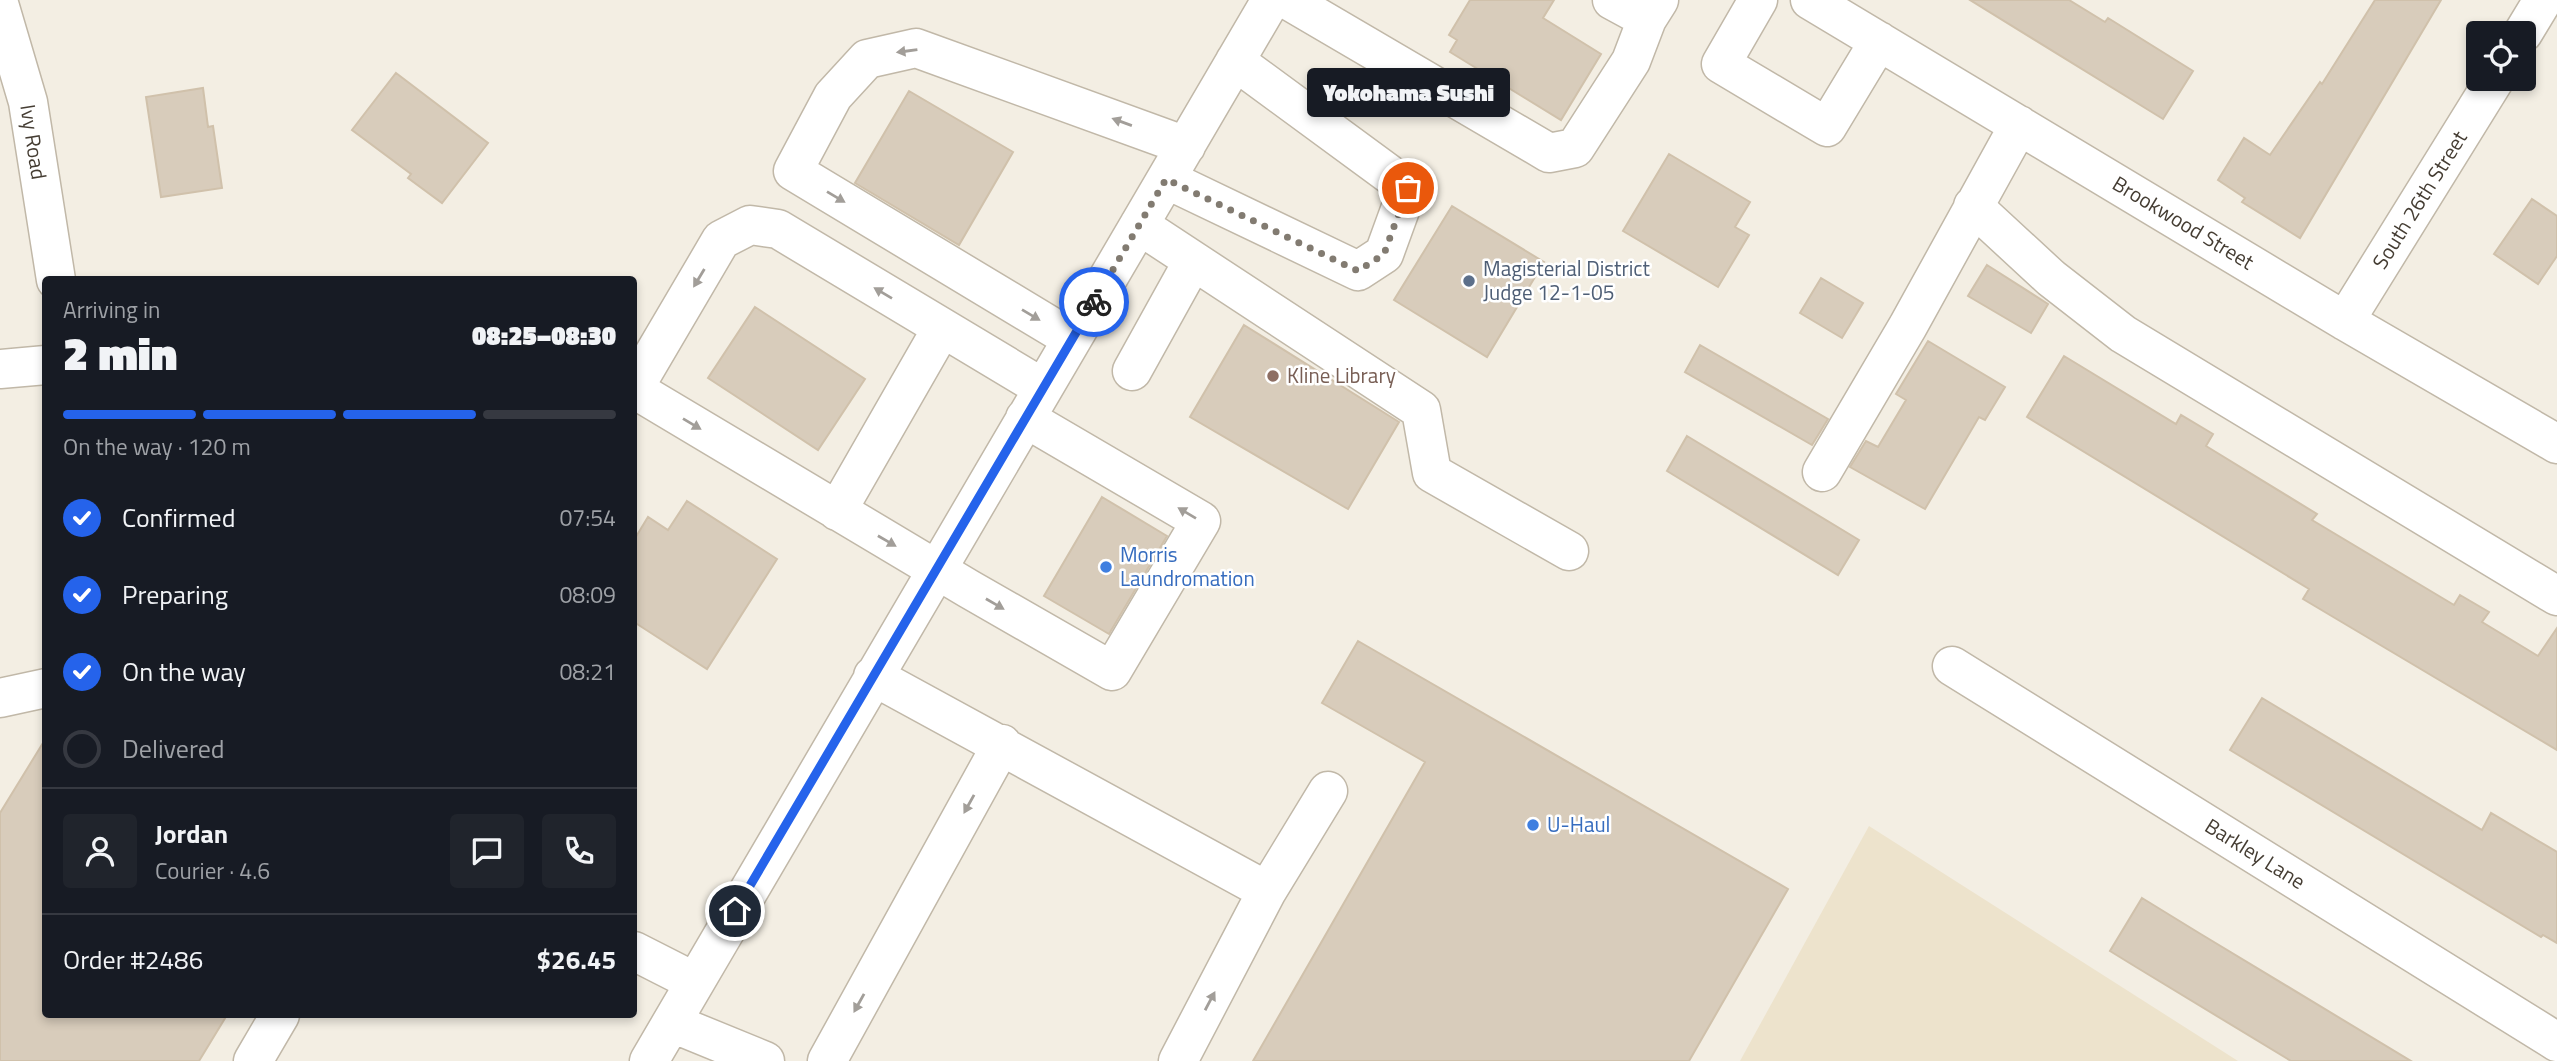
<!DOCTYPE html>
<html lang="en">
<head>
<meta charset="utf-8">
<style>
	:root { --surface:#171b24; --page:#20242c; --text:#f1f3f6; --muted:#9ea1a6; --line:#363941; --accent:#2563eb }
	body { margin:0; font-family:"Titillium Web",sans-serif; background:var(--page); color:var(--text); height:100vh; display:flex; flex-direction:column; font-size:26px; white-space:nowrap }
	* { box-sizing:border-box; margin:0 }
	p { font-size:23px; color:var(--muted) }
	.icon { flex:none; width:38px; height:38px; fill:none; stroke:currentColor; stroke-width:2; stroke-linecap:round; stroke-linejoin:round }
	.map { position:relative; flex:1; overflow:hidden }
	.panel { position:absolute; left:42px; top:276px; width:595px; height:742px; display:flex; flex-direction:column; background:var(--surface); border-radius:7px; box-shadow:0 4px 10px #0003 }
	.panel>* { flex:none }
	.fabs { position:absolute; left:2466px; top:21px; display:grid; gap:14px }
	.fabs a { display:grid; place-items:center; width:70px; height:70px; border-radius:7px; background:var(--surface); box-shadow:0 4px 10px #0003; font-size:35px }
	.pin { position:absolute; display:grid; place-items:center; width:60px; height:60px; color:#fff; margin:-30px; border:4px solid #fff; border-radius:50%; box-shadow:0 2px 7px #0007 }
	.courier { position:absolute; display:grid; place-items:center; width:70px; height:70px; margin:-35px; border:5px solid #2563eb; border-radius:50%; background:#fff; color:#222; box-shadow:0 2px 9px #0007 }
	.bubble { position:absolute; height:49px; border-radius:7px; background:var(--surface); box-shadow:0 4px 10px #0003; font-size:23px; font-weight:800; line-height:49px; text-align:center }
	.summary em { font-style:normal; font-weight:800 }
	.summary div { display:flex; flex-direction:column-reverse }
	.summary { display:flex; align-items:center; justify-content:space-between; height:119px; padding:0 21px }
	h1 { font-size:46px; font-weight:800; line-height:52px }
	.bar { display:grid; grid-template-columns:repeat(4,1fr); gap:10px 7px; align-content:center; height:84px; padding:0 21px }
	.bar i { height:9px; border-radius:5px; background:var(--line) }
	.bar .current { background:var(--accent) }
	.bar p { grid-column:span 4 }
	.line { display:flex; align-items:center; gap:18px; padding:0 21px; border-top:2px solid var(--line) }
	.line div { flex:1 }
	.round { display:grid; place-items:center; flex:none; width:74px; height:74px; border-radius:7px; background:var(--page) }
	ol { padding:0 21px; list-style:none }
	li { display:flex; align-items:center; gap:21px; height:77px }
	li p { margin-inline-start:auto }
	li .icon { padding:7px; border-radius:50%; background:var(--accent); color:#fff; stroke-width:4 }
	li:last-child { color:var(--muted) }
	li i { width:38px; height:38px; border:4px solid var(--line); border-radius:50% }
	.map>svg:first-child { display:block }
</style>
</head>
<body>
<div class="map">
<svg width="2557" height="1061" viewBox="0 0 2557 1061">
	<rect width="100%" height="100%" fill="#f3eee3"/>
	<path fill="#ede3cc" d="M1869,826L2238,1061H1740Z"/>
	<path fill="#d8ccbb" stroke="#d0c1ab" stroke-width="2" d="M1470,0H1554L1543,18L1601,54L1561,120L1450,52L1457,40L1449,35Z
		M1970,0H2069L2105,22L2108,18L2193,71L2163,119Z
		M2375,0H2441L2300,238L2242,202L2245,198L2218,180L2244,138L2270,155L2320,82L2322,84Z
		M396,73L488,143L442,203L408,178L411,174L352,130Z
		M203,88L208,127L213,126L222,188L161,197L146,97Z
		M909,91L1013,152L959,245L855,183Z
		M1669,154L1750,202L1735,227L1749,235L1718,287L1623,231Z
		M2532,199L2557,216V256L2538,284L2494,254Z
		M1452,206L1544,262L1487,357L1394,300Z
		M1987,265L2048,304L2031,333L1968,296Z
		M1821,278L1863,303L1842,338L1800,313Z
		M755,307L865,379L818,450L708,378Z
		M1244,325L1399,422L1348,509L1190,417Z
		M1928,341L2005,387L1985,420L1979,417L1925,509L1850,467L1866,441L1878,447L1906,400L1896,394Z
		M1700,345L1828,419L1812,445L1685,372Z
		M2064,356L2176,424L2181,415L2213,434L2206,446L2317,514L2312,520L2454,605L2460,595L2489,612L2482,622L2538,656L2557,628V750L2303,599L2309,589L2027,417Z
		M1687,436L1859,540L1838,575L1667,471Z
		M1102,497L1167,536L1109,634L1044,596Z
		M687,501L777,559L707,669L634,622V540L648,517L668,530Z
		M1358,641L1788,889L1689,1061H1253L1425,762L1322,703Z
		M2262,698L2482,830L2491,813L2557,852V943L2543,935L2541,937L2230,750Z
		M46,738V1015H227L199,1061H0V813Z
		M2142,898L2199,933L2411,1061H2291L2136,967L2110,951Z"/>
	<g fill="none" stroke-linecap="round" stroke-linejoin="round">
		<g stroke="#c1b8a8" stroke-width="41">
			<path id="minor" d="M1288,0L1549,153L1575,148L1631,61L1647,19L1659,0
				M1612,0L1647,19
				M1758,0L1721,64L1827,127L1879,41
				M1810,0L2345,321L2557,444
				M0,7L28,102L56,280
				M2523,33L2543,0
				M1166,179L1358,271L1384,254L1408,188L1235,61
				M1973,206L2051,278L2123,334L2557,596
				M1139,225L1421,410L1432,473L1569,551
				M2345,321L2495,79
				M1072,339L793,171L833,96L867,59L916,48L1186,146
				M0,369L46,365
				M1132,371L1193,261
				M634,388L721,240L750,225L778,229L1043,388
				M634,389L969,589L1112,671L1201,521L1025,418
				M1822,472L1908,326L2019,125
				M837,511L942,328
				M1952,666L2557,1042
				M873,676L1267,891
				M0,698L46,688
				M634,951L693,981
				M672,1023L765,1061
				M253,1061L280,1015
				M649,1061L1271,0
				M827,1061L1002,744
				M1178,1061L1267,891L1328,791"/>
		</g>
		<use href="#minor" stroke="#fff" stroke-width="38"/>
	</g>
	<defs><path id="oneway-solid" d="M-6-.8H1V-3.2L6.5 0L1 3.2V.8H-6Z" transform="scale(1.75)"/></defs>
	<g fill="#a29e99">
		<use href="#oneway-solid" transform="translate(907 51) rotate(172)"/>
		<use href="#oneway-solid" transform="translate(1122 122) rotate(-160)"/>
		<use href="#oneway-solid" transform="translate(836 197) rotate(31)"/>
		<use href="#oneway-solid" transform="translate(699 278) rotate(121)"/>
		<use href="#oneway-solid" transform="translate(883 293) rotate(-149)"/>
		<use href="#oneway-solid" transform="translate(1031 315) rotate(31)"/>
		<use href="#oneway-solid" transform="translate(692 424) rotate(31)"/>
		<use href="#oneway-solid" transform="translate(1187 513) rotate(-149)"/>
		<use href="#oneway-solid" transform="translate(887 541) rotate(30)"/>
		<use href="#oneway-solid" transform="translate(995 604) rotate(30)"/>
		<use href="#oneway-solid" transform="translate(969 804) rotate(119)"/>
		<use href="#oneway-solid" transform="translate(1210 1001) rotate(-62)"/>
		<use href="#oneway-solid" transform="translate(859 1003) rotate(119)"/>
	</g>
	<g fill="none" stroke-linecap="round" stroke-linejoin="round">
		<path stroke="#827b71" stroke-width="7" stroke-dasharray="0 12.6" d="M1094,302L1166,179L1358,271L1384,254L1408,188"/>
		<path stroke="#2563eb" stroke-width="9" d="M735,911L1094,302"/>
	</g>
	<circle fill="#5c6f8a" stroke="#fff" stroke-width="2.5" cx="1469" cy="281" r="7"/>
	<circle fill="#8d6e63" stroke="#fff" stroke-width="2.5" cx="1273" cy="376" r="7"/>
	<g fill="#3f7fe0" stroke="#fff" stroke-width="2.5">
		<circle cx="1106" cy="567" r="7"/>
		<circle cx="1533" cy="825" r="7"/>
	</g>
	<g text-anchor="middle" stroke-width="5" stroke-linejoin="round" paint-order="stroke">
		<g font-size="21" fill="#453d33" stroke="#fff">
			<text transform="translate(33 142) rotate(81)" y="7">Ivy Road</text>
			<text transform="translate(2420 200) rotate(-58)" y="7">South 26th Street</text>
			<text transform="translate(2183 223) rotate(31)" y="7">Brookwood Street</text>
			<text transform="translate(2255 854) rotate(32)" y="7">Barkley Lane</text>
		</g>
		<g font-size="21" fill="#4e5e75" stroke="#fff" text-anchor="start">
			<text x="1483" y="276">Magisterial District<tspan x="1483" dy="24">Judge 12-1-05</tspan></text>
		</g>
		<g font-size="21" fill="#785e54" stroke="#fff" text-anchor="start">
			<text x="1287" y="383">Kline Library</text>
		</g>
		<g font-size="21" fill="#366cbe" stroke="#fff" text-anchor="start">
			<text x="1120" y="562">Morris<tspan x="1120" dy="24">Laundromation</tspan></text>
			<text x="1547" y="832">U-Haul</text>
		</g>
	</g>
</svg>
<div class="fabs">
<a><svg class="icon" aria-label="locate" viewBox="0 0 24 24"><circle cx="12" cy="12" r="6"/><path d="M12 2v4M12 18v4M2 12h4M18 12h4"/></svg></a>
</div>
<div class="pin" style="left:1408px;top:188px;background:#ea580c"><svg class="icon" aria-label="bag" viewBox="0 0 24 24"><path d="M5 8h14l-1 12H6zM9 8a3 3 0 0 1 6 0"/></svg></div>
<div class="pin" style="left:735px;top:911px;background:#1f2937"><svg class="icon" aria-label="home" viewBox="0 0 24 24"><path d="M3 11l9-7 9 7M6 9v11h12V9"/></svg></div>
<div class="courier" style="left:1094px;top:302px"><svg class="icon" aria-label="bike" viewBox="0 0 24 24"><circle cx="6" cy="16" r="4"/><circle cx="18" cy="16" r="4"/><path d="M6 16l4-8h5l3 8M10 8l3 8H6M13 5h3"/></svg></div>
<div class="bubble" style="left:1307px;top:68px;width:203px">Yokohama Sushi</div>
<section class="panel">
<div class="summary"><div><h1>2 min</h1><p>Arriving in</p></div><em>08:25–08:30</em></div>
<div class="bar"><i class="current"></i><i class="current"></i><i class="current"></i><i></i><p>On the way · 120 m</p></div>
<ol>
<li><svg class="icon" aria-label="check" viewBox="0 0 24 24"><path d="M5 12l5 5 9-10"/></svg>Confirmed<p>07:54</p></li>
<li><svg class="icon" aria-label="check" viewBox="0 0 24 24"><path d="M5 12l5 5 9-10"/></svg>Preparing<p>08:09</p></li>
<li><svg class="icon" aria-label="check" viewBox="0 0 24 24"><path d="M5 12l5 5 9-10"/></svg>On the way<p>08:21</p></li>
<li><i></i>Delivered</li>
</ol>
<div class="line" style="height:126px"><a class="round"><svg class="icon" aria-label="person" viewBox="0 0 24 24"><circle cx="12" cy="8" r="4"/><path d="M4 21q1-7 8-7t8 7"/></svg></a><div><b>Jordan</b><p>Courier · 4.6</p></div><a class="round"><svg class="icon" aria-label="chat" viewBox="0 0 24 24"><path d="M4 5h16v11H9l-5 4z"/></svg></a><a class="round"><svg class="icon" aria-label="phone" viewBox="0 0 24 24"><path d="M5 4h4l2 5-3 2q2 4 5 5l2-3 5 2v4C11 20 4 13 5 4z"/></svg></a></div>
<div class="line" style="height:91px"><div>Order #2486</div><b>$26.45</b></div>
</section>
</div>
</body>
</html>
